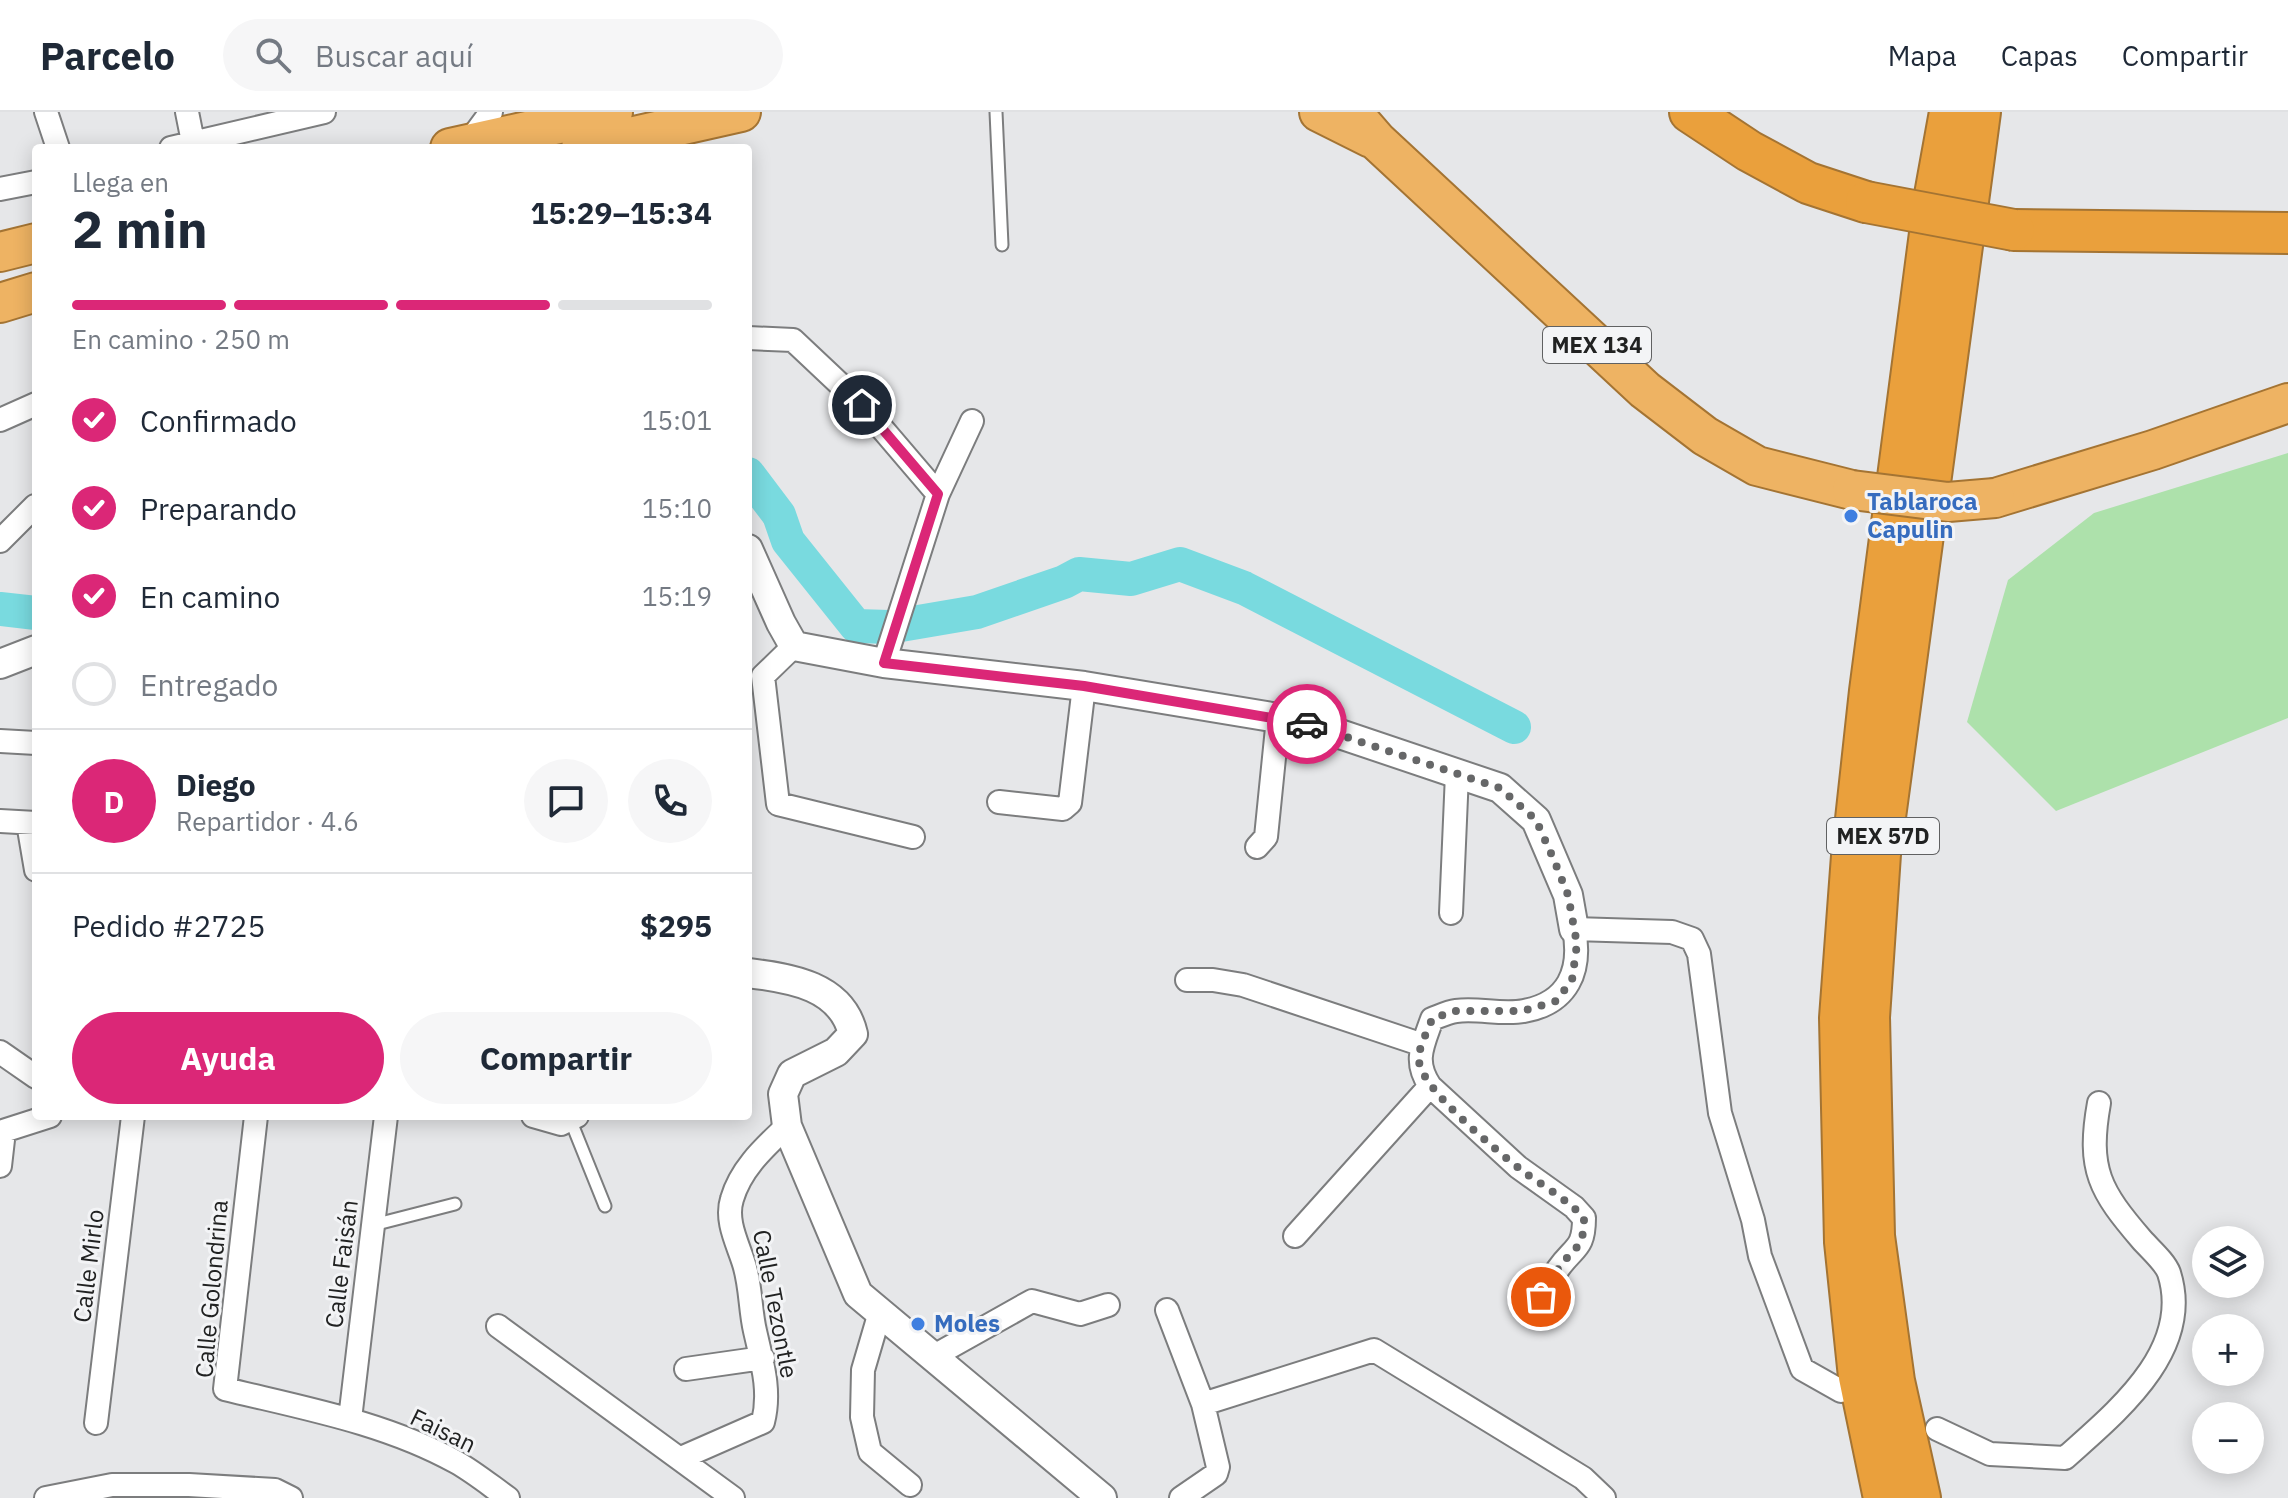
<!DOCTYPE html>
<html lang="es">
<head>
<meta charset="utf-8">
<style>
	:root { --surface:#fff; --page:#f6f6f7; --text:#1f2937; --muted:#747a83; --line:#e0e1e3; --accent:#db2777 }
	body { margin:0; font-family:"IBM Plex Sans",sans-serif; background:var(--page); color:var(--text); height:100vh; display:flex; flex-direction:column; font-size:30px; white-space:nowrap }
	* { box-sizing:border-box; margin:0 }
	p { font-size:26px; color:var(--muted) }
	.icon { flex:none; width:44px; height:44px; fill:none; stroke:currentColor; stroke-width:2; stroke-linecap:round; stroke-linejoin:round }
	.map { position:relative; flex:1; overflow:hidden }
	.panel { position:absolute; left:32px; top:32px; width:720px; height:976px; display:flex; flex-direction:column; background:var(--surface); border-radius:8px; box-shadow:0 4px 20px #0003 }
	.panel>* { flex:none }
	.buttons { position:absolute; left:2192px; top:1114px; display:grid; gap:16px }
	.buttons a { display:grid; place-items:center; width:72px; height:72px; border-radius:50%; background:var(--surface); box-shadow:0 4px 20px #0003; font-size:40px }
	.pin { position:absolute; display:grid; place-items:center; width:68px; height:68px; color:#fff; margin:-34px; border:4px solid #fff; border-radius:50%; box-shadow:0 2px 8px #0007 }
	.courier { position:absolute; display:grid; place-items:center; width:80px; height:80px; margin:-40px; border:6px solid #db2777; border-radius:50%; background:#fff; color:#222; box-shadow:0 2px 10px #0007 }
	.overview em { font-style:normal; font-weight:700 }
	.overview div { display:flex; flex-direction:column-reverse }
	.overview { display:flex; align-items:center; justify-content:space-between; height:136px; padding:0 40px }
	h1 { font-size:52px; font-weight:700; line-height:60px }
	.bar { display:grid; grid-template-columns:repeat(4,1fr); gap:12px 8px; align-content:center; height:96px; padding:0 40px }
	.bar i { height:10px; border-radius:6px; background:var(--line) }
	.bar .selected { background:var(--accent) }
	.bar p { grid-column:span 4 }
	.line { display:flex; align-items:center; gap:20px; padding:0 40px; border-top:2px solid var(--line) }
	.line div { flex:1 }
	.round { display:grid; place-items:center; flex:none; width:84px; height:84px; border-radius:42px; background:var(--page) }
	ol { padding:0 40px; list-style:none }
	li { display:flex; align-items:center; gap:24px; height:88px }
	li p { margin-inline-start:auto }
	li .icon { padding:8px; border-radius:50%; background:var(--accent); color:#fff; stroke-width:4 }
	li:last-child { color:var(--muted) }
	li i { width:44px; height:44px; border:4px solid var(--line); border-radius:50% }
	.action { display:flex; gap:16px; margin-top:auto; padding:16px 40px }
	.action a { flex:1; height:92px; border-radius:48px; background:var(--accent); color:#fff; font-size:32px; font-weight:700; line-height:92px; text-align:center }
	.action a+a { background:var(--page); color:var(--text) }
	header { display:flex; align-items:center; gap:48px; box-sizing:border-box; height:112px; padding:0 40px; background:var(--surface); border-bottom:2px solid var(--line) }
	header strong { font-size:38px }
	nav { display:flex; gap:44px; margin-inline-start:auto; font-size:28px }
	.search { width:560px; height:72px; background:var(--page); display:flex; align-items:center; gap:20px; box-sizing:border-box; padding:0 28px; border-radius:44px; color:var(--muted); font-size:30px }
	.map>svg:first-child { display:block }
</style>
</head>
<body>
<header>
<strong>Parcelo</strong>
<div class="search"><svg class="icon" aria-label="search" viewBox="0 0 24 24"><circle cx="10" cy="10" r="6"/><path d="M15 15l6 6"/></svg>Buscar aquí</div>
<nav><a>Mapa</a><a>Capas</a><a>Compartir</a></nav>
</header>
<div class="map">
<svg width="2288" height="1386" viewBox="0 0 2288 1386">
	<rect width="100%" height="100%" fill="#e6e7e9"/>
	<path fill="#ade1ab" d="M2288,341V606L2056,699L1967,610L2008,468L2094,401Z"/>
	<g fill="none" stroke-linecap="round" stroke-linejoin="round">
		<path stroke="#79dadf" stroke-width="34" d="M748,362L779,403L788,429L856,514L889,515L977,500L1064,470L1079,462L1131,467L1180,452L1244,476L1514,615
			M0,497L36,501"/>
		<g stroke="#7c7d7e" stroke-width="15">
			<path id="service" d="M996,0L1002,133
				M570,1007L605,1094
				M373,1113L455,1092"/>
		</g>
		<g stroke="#7c7d7e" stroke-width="26">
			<path id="minor" d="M46,0L58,36
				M187,0L193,30
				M468,31L491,0
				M171,36L324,0
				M0,77L36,70
				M748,226L793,228L862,293L938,382
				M0,308L36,292
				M0,429L35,394
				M794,534L763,564L778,692L913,725
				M884,551L938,382L972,309
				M0,629L36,631
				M999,690L1063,697L1070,691L1084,574
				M0,709L36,711
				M28,711L36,758
				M1257,735L1266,725L1278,606
				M1451,801L1457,662
				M1187,868H1213L1243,873L1423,933
				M0,940L36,965
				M256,1004L225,1277C303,1296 386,1311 456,1350C474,1360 491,1374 508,1386
				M533,1004L561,1012L577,1004
				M0,1020L50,1004
				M0,1054L4,1019
				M1295,1124L1430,974
				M1541,1185C1547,1176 1552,1166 1558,1157C1574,1134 1584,1138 1584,1106L1574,1095L1518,1055L1430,974C1413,949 1423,933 1432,907C1440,904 1448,900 1456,899C1478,896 1502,903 1524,899C1568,891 1582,859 1574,817L1672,820L1692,827L1699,842L1720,1001L1753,1108L1760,1144L1802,1257L1841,1279
				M1167,1198L1203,1292L1218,1355L1216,1362L1181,1386
				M880,1200L863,1258L862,1305L870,1340L910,1373
				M498,1214L733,1386
				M934,1244L1032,1189L1080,1202L1108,1193
				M686,1257L763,1246
				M1203,1292L1374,1238L1583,1366L1604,1386
				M350,1307L386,1004
				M96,1311L133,1004
				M1937,1317L1990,1342L2065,1346C2115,1301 2194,1239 2169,1161C2165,1150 2150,1137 2142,1128C2100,1079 2087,1058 2099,991
				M681,1346L763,1310C771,1279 762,1250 755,1219C750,1198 751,1174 744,1152C738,1132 725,1109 732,1087C741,1056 765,1035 787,1014
				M46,1386L112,1373H189L275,1378L291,1386"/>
		</g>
		<g stroke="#7c7d7e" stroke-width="32">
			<path id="tertiary" d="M748,437L781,511L794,534L884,551L1084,574L1278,606L1316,614L1500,676L1536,708L1568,783L1574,817
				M0,552L36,538
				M748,861C791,866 842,874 853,922L836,940L792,962L783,982L787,1014L858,1182L1102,1386"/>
		</g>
		<g stroke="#a47433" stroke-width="42">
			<path id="trunk" d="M1319,0L1371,26
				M1352,0L1377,29L1645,278L1705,324L1757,354L1852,378
				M450,36L613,0
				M581,36L741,0
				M0,140L36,131
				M0,191L36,180
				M1995,386L2153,338L2288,291"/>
		</g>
		<g stroke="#a47433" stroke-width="44">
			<path id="motorway" d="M1690,0L1749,39L1808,71L1866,90
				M2014,118L2288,121
				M1884,1386L1859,1265L1845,1130L1840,906L1852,744L1870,579L1935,83L1950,0
				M1920,1386L1894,1269L1874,1124L1869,905L1880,742L1980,0"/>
		</g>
		<use href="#service" stroke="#fff" stroke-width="11"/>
		<use href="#minor" stroke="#fff" stroke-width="22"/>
		<use href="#tertiary" stroke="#fff" stroke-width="28"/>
		<use href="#trunk" stroke="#eeb363" stroke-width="38"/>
		<use href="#motorway" stroke="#eaa03c" stroke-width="40"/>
		<g stroke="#a47433" stroke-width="42" stroke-linecap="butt">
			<path id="trunk-bridge" d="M1852,378L1948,390L1995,386"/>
		</g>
		<g stroke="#a47433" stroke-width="44" stroke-linecap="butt">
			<path id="motorway-bridge" d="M1866,90L2014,118"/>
		</g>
		<use href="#trunk-bridge" stroke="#eeb363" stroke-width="38"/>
		<use href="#motorway-bridge" stroke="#eaa03c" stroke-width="40"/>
	</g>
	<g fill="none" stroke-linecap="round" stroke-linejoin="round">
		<path stroke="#666768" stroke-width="8" stroke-dasharray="0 14.4" d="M1307,612L1500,676L1536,708L1554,748L1568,783L1577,832L1572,868L1556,889L1523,899H1454L1432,907C1428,919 1418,935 1419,948C1419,975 1497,1039 1520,1057C1541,1073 1566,1086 1584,1106C1584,1138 1574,1134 1558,1157C1552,1166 1547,1176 1541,1185"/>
		<path stroke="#db2777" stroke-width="10" d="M862,293L938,382L884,551L1084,574L1307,612"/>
	</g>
	<g fill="#3f7fe0" stroke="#f3f4f6" stroke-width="3">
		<circle cx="1851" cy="404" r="8"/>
		<circle cx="918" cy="1212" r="8"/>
	</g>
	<g text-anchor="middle" stroke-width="6" stroke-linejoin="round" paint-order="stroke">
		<g fill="#f3f4f6" stroke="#606162" stroke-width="2">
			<rect x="1543" y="215" width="108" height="36" rx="6"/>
			<rect x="1827" y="706" width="112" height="36" rx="6"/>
		</g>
		<g font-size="22" font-weight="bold" fill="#212222">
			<text x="1597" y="241">MEX 134</text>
			<text x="1883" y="732">MEX 57D</text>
		</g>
		<g font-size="24" font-weight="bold" fill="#366cbe" stroke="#f3f4f6" text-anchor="start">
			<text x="1867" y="398">Tablaroca<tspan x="1867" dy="28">Capulin</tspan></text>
			<text x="934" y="1220">Moles</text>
		</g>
		<g font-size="24" fill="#212222" stroke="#f3f4f6">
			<text transform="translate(342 1152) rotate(-83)" y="8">Calle Faisán</text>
			<text transform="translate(89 1154) rotate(-83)" y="8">Calle Mirlo</text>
			<text transform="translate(212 1177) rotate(-85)" y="8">Calle Golondrina</text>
			<text transform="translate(775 1192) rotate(79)" y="8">Calle Tezontle</text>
			<text transform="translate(443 1319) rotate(26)" y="8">Faisan</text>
		</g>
	</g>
</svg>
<div class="buttons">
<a><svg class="icon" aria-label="layers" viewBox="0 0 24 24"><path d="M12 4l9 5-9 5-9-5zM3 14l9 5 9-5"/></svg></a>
<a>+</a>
<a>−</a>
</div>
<div class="pin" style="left:1541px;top:1185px;background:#ea580c"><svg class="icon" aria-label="bag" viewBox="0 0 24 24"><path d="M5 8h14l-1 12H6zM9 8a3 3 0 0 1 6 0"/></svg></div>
<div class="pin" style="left:862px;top:293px;background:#1f2937"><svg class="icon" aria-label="home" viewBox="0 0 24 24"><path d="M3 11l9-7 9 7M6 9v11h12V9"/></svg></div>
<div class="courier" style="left:1307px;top:612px"><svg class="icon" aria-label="car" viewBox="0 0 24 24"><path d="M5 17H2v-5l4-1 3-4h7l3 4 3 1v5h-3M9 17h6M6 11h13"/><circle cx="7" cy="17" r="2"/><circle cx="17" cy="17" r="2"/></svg></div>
<section class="panel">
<div class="overview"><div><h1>2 min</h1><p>Llega en</p></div><em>15:29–15:34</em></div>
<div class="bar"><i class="selected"></i><i class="selected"></i><i class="selected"></i><i></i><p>En camino · 250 m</p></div>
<ol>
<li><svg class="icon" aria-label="check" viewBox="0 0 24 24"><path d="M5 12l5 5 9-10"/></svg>Confirmado<p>15:01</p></li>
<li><svg class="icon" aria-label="check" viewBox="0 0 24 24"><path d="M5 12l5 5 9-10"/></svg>Preparando<p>15:10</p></li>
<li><svg class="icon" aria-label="check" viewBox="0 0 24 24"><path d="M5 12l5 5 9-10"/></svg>En camino<p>15:19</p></li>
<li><i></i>Entregado</li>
</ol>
<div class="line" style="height:144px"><b class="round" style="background:var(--accent);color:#fff">D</b><div><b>Diego</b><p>Repartidor · 4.6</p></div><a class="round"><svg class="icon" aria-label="chat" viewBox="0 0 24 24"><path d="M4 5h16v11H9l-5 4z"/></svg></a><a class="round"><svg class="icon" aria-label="phone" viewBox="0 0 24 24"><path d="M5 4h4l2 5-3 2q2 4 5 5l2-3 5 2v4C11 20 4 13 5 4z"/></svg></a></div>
<div class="line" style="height:104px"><div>Pedido #2725</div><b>$295</b></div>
<div class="action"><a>Ayuda</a><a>Compartir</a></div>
</section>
</div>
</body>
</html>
